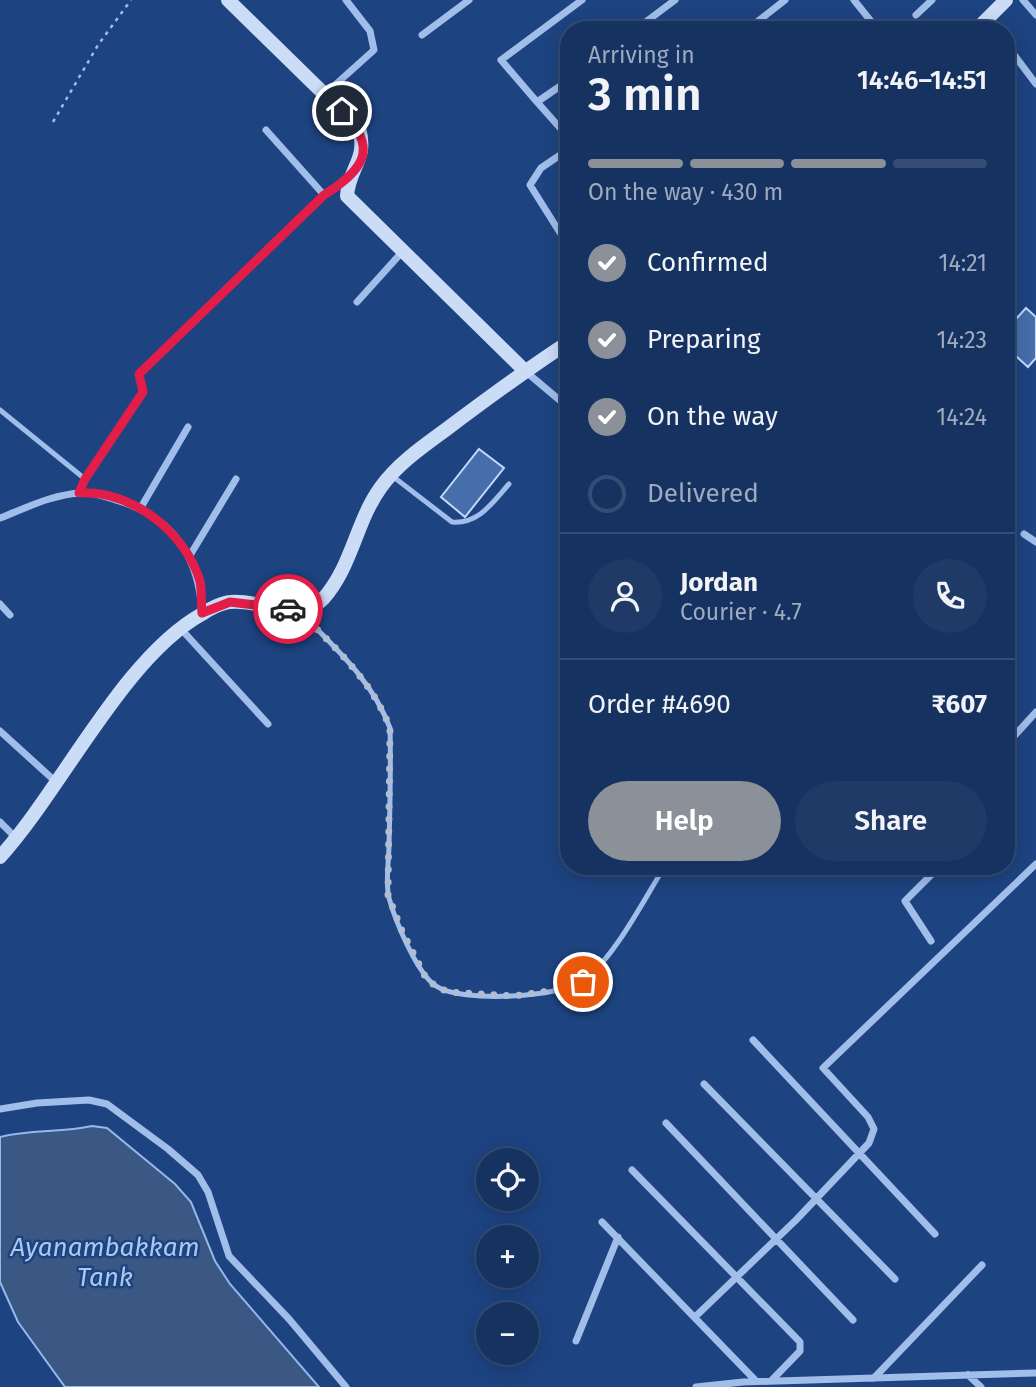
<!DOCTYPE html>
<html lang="en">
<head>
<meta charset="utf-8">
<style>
	:root { --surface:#163260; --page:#1f3a66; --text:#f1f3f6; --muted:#9eaabd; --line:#354d75; --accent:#8c9099 }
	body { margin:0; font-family:"Fira Sans",sans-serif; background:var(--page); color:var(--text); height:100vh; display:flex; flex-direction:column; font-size:26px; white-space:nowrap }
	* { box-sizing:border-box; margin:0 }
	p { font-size:23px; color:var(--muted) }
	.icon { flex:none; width:38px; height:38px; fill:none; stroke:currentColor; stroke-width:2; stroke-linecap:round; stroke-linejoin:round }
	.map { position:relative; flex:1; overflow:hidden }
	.drawer { position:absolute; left:560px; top:21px; width:455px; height:854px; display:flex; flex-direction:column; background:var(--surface); border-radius:28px; box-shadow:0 4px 18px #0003,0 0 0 2px var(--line) }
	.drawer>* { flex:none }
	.fabs { position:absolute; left:476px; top:1148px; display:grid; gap:14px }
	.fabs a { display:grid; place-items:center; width:63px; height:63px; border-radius:50%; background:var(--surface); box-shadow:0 4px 18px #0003,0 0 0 2px var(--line); font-size:35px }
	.pin { position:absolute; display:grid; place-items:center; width:60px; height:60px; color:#fff; margin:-30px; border:4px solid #fff; border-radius:50%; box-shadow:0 2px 7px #0007 }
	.courier { position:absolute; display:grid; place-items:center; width:70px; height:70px; margin:-35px; border:5px solid #e11d48; border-radius:50%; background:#fff; color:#222; box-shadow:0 2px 9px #0007 }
	.summary em { font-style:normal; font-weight:600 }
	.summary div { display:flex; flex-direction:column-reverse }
	.summary { display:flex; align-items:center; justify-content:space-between; height:119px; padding:0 28px }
	h1 { font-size:46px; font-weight:600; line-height:52px }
	.bar { display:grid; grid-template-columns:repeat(4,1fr); gap:10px 7px; align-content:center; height:84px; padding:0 28px }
	.bar i { height:9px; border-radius:5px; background:var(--line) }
	.bar .current { background:var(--accent) }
	.bar p { grid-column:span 4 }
	.line { display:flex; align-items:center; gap:18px; padding:0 28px; border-top:2px solid var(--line) }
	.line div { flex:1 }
	.round { display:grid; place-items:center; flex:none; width:74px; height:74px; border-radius:37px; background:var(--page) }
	ol { padding:0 28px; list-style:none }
	li { display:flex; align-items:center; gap:21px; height:77px }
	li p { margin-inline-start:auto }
	li .icon { padding:7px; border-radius:50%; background:var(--accent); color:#fff; stroke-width:4 }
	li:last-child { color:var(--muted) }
	li i { width:38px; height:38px; border:4px solid var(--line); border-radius:50% }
	.primary-button { display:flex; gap:14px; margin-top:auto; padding:14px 28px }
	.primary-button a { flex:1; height:80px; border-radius:42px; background:var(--accent); color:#fff; font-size:28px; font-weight:600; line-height:80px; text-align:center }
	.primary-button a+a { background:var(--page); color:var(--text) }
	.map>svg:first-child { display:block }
</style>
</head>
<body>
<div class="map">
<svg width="1036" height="1387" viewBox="0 0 1036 1387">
	<rect width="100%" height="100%" fill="#1d4380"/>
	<path fill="#3b5884" stroke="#93b8eb" stroke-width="2" d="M92,1126L107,1128L175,1184L191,1202L215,1261L230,1284L319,1387H65L18,1322L0,1282V1137C31,1129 61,1133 92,1126Z"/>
	<path fill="#456eaa" stroke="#c4d9f7" stroke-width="2" d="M1026,308L1036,317V358L1028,367L1006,347V330Z
		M479,449L504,468L465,517L441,497Z"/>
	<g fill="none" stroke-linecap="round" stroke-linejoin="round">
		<path stroke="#a0bee9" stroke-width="2.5" stroke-dasharray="3.5 5" stroke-linecap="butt" d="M53,122L98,45L131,0"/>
		<path stroke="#a0bee9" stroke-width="5" d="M0,410L85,479
			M391,475L452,522C479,524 492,503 509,484
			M301,613C336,649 372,680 390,728C391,767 390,806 389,845C389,861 385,882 389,898C395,920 417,974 436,986C460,1003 563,998 586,979C617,953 643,901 665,866"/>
		<path stroke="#a0bee9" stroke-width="7" d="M854,0L878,30
			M1023,0L1036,15
			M916,15L932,0
			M635,30L675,0
			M747,30L785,0
			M422,35L469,0
			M1006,44L1036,84
			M569,80L537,102L569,138
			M325,94L374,50L370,31L346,0
			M537,102L501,60L582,0
			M266,130L324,195
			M569,149L541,168L530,185L569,247
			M357,302L403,251
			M525,371L569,408
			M79,493L85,479L143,392L139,374L324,195L348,180
			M140,509L188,427
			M0,518C26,508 53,494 82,493C94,492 108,497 119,501C174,518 199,557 202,613
			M1024,534L1036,542
			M189,557L236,479
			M0,604L10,615
			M181,629L268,724
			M0,731L56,782
			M1006,745L1036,712
			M0,822L16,838
			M931,941L905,901L940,866
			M753,1040L935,1234
			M704,1084L895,1279
			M0,1109L37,1103L89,1100L107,1104L168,1149L198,1175L208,1192L229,1256L289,1319L346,1387
			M666,1123L853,1320
			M632,1170L800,1342V1351L772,1380
			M602,1222L756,1381
			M696,1316L796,1220L869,1143L874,1129L868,1117L823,1068L1036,864
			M576,1341L618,1237
			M968,1375L981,1387
			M874,1378L982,1265
			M696,1387L743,1382L1036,1373"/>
		<path stroke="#cbdcf7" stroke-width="14" d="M228,0L359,128C368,160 349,167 347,196L524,370
			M976,30L1006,0
			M0,857C62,789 123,658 202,614C209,609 223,602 231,602C259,599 300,623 323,599C352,567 356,521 381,487C398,463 425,445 448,428C488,398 527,369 569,342"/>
	</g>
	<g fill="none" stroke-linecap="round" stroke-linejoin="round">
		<path stroke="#b0bdd3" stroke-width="7" stroke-dasharray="0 12.6" d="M288,609L298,610C334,647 371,679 390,728L388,895L402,931L425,976L435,986L448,992L514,996L563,989L583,982"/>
		<path stroke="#e11d48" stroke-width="9" d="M288,609L230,602L202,613C201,603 202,590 200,581C185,532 132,490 79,493L85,479L143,392L139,374L324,195C363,170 380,149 342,111"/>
	</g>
	<g text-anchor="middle" stroke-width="5" stroke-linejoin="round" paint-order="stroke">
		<g font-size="26" font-style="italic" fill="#abc8f1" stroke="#1d4380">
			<text x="105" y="1256">Ayanambakkam<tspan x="105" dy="30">Tank</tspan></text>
		</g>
	</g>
</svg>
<div class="fabs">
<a><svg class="icon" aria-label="locate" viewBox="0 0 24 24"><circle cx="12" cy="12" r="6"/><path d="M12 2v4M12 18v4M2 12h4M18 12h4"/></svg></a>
<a>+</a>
<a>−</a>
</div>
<div class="pin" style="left:583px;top:982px;background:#ea580c"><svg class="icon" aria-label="bag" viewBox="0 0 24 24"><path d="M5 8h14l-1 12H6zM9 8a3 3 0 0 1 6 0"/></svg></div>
<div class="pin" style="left:342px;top:111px;background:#1f2937"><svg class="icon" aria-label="home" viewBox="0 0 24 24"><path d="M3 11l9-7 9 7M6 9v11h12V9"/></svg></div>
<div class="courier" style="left:288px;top:609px"><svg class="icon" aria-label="car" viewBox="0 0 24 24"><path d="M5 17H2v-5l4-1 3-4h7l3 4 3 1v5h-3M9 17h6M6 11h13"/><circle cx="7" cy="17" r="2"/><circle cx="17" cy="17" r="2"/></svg></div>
<section class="drawer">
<div class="summary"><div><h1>3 min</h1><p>Arriving in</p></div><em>14:46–14:51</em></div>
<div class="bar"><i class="current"></i><i class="current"></i><i class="current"></i><i></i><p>On the way · 430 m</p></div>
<ol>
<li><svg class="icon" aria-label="check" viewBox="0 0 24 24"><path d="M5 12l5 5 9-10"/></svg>Confirmed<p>14:21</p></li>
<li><svg class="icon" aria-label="check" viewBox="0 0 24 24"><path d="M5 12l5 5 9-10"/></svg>Preparing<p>14:23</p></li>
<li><svg class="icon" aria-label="check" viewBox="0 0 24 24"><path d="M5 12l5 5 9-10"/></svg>On the way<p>14:24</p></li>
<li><i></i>Delivered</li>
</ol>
<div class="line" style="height:126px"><a class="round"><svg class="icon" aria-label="person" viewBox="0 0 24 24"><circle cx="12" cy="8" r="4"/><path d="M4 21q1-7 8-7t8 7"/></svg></a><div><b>Jordan</b><p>Courier · 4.7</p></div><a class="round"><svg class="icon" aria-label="phone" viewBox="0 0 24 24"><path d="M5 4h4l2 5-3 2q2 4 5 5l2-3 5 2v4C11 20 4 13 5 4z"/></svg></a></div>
<div class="line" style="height:91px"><div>Order #4690</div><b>₹607</b></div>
<div class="primary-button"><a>Help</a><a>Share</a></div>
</section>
</div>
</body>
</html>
